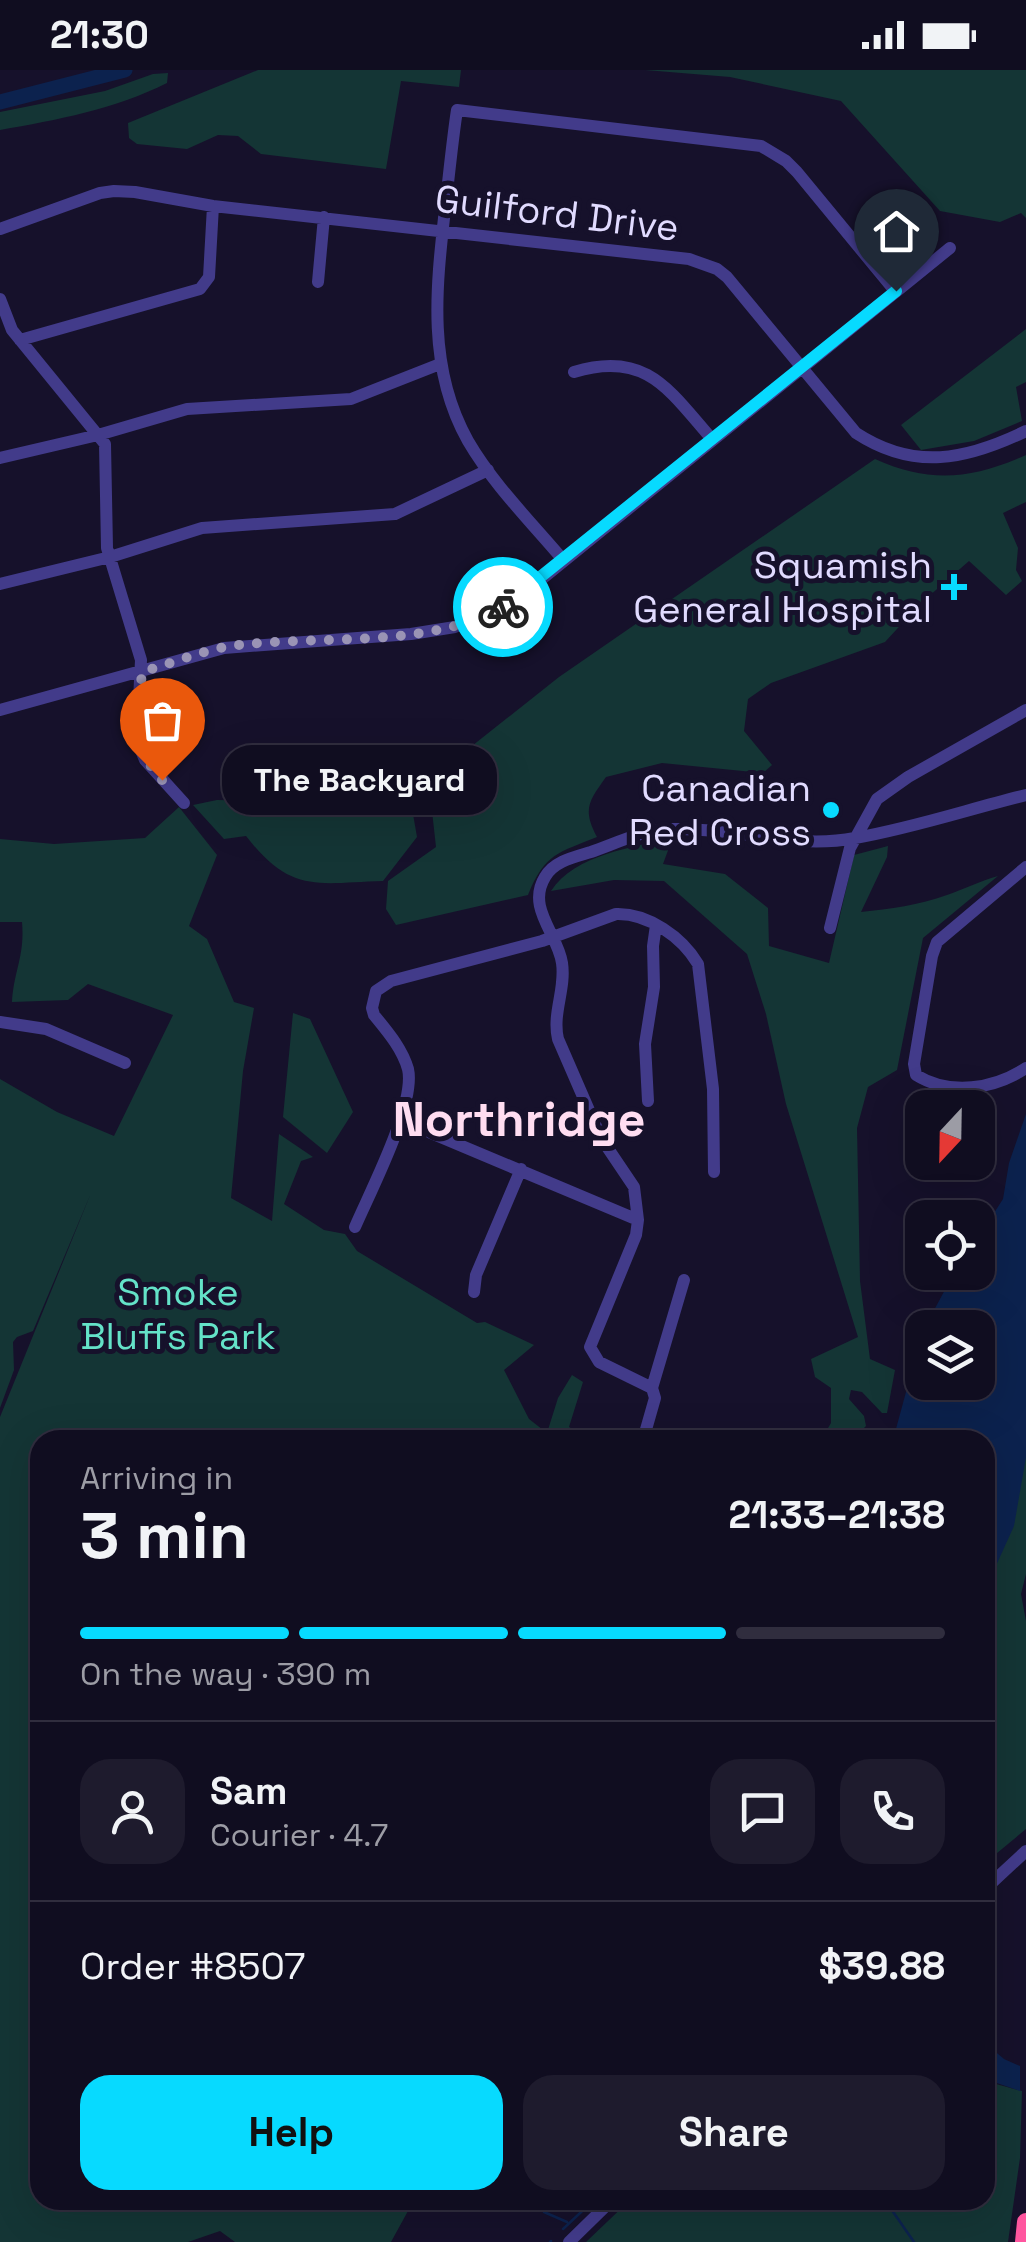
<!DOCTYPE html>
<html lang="en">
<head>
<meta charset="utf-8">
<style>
	:root { --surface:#100d20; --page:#1e1b2d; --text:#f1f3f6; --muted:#9c9ca5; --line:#302d3e; --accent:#07daff }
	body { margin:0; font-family:"Space Grotesk",sans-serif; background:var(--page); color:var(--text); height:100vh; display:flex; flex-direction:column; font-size:38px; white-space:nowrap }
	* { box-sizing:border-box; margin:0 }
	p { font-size:32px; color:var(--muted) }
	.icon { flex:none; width:55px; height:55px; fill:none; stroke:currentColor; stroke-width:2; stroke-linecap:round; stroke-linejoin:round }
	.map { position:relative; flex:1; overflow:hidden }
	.side { position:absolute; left:30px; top:1360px; width:965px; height:780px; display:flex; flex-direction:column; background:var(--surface); border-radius:30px; box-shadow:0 10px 40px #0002,0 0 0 2px var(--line) }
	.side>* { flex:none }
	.needle { width:65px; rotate:202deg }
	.controls { position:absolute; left:905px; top:1020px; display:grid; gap:20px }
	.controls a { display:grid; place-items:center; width:90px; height:90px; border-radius:20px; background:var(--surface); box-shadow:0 10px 40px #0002,0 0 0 2px var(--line); font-size:50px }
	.pin { position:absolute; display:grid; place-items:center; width:85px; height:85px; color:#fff; margin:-102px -42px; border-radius:50% 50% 50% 0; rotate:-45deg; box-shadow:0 0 10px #0007 }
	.pin .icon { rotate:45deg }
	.courier { position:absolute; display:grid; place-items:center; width:100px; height:100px; margin:-50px; border:8px solid #07daff; border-radius:50%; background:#fff; color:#222; box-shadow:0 2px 12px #0007 }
	.bubble { position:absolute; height:70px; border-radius:30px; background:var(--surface); box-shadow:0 10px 40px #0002,0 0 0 2px var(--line); font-size:32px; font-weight:800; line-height:70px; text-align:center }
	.head em { font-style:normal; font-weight:800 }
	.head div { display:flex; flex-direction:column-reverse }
	.head { display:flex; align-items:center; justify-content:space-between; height:170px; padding:0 50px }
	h1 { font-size:65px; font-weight:800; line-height:75px }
	.bar { display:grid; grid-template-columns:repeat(4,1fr); gap:15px 10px; align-content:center; height:120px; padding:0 50px }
	.bar i { height:12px; border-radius:8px; background:var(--line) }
	.bar .active { background:var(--accent) }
	.bar p { grid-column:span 4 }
	.line { display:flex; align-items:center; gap:25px; padding:0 50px; border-top:2px solid var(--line) }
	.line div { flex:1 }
	.round { display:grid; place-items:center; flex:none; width:105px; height:105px; border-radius:30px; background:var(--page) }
	.button { display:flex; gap:20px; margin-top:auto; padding:20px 50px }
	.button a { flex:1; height:115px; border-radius:30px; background:var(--accent); color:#111; font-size:40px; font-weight:800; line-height:115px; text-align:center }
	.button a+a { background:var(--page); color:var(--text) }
	.status { display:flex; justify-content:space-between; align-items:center; height:70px; padding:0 50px; background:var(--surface); direction:ltr }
	.status svg { height:28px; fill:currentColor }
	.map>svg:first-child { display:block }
</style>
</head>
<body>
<div class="status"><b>21:30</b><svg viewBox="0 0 49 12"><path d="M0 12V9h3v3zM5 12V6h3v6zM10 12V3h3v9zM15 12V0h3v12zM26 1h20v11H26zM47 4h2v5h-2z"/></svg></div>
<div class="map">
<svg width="1026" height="2172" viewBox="0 0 1026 2172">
	<rect width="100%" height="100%" fill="#16112b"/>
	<path fill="#143535" d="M258,0H461L459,17L401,11L386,99L261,84L238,66L218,65L187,79L137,74L129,68L128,53Z
		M645,0H1026V148L1021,143L1000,152L940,141L841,31L730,7Z
		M168,3L167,13C115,39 57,50 0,60V42L105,21L153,4Z
		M1026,259V312L1016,317L1022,351L974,371L921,380L901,355Z
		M1026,385V432L1003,443L1018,478L1016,500L1022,511L1006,525L969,491L920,534L885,572L771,613L748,629L744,661L772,695L763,703L662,693L606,707C589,731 582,739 597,767C558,783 545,783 528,825L396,855L386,839L388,811L436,777L432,741L413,744L417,767L383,811C316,813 291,824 246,766L224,769L193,735L217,730L320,732L377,728L406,711L448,695L559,607L875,389C931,414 971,409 1026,385Z
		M179,737L217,785L189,856L207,869L234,932L254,938L243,1001L231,1128L272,1151L279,1064L313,1087L301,1091L284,1134L324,1160L345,1164L357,1181L477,1253L485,1252L534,1275L504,1300L529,1349L547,1363L558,1328L572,1305L583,1312L569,1357L591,1370H40V2130H414L391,2172H235L220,2161L188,2172H0V1347L91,1123L33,1261L17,1267L13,1272L14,1300L0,1338V1009L57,1042L114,1066L173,945L88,914L68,930L12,932C14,900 25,886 22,852H0V769L54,774L145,768Z
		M673,767L663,794L725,804L768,838L769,876L829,893L854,785L888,776L887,787L861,842C890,839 919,835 947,825C964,819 980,811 998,806L923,868L897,1000L868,1017L857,1058L860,1211L870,1289L895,1300L887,1343H882L862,1322L851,1320L849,1329L864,1346L866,1356L852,1370H821L831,1353V1318L815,1307L811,1289L858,1267L786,1034L766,944L747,884L664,811L614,810L551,821C575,784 633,778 673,767Z
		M293,943L310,949L353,1042L327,1083L283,1047Z
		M1026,1330V1504L1021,1524L1026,1551V1759L985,1793V1496Z
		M985,2011L1022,2021L1020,2088L1008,2172H586L630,2130H985Z"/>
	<path fill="#0c224e" d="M1026,1044V1387L1014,1456L989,1511L985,1531V1370H893L922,1263V1312H978V1258L925,1257L954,1203L978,1202V1168L1003,1129L1009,1093Z
		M985,1973L1004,1989L1020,1996V2021L985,2009Z"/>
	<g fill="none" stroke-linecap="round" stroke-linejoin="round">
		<path stroke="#0c224e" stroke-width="2.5" d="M539,2130L544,2142L567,2152
			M889,2130V2136L914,2172
			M563,2159L594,2130
			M550,2172L551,2171"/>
		<path stroke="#0c224e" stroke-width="15" d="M0,32L125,0"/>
		<path stroke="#423b8a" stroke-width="12" d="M0,159L100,123L114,121L135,122L213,136L689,189L717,199L727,207L856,363C914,401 966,390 1026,361
			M318,212L324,147
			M0,229L12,260L105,374L107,478L141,590L137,671L145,690L184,733
			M20,270L200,219L209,207L213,136
			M574,302C646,280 669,320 711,368
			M0,388L98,365L187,339L351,329L440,294
			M564,491C531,452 493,414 468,371C427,298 436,219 445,139C449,106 452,73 457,40L761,76L786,91L797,102L895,221
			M0,514L110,487L202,458L395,444L488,400
			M0,640L224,578L411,564L455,557L490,544L522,525L950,178
			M1026,797L937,872L932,886L914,994L916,1005C950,1026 994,1019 1026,998
			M830,858L850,778L877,729L908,707L1026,640
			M0,952L46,959L125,993
			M648,1031L645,974L654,917L653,876L656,855
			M400,1050L638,1150L634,1117L601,1068L558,969C552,943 566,919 562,893C558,864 526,838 545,807C554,791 575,787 591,782C617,773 644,759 672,759C733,757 793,780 855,768C913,758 969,739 1026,725
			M638,1150L636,1165L590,1277L599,1292L652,1318L655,1328L643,1370
			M355,1157C370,1122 416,1034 408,999C402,978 387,961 374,945L372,938L376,921L391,911L542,871L616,844C648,843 682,867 698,894L713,1019L714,1102
			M474,1222L476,1205L521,1099
			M652,1318L684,1210
			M985,1819L1026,1781
			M569,2172L612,2130"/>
		<path stroke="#ff569f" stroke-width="18" d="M1024,2172L1026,2152"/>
	</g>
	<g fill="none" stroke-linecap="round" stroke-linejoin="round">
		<path stroke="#9a94b5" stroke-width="10" stroke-dasharray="0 18" d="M162,710C127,671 138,651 142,602C173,593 205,579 238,575C324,565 426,579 503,537"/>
		<path stroke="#07daff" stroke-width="12" d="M503,537L896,221"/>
	</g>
	<g fill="#07daff" stroke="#16112b" stroke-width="4">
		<path d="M949 502h10v10h10v10h-10v10h-10v-10h-10v-10h10z"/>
		<circle cx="831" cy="740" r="10"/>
	</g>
	<g text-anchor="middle" stroke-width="10" stroke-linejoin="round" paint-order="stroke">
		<g font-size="38" fill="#e1dbff" stroke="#16112b">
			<text transform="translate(557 143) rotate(7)" y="13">Guilford Drive</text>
		</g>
		<g font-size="38" fill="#e1dbff" stroke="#16112b" text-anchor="end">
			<text x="932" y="508">Squamish<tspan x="932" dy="44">General Hospital</tspan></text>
			<text x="811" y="731">Canadian<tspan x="811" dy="44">Red Cross</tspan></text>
		</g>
		<g font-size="38" fill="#64e2c8" stroke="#16112b">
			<text x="178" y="1235">Smoke<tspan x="178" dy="44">Bluffs Park</tspan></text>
		</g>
		<g font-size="48" font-weight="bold" fill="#ffddf1" stroke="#16112b">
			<text x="519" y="1066">Northridge</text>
		</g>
	</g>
</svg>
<div class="controls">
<a><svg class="needle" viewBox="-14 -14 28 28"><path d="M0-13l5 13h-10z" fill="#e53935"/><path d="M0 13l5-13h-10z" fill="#9c9ca5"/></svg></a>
<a><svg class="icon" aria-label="locate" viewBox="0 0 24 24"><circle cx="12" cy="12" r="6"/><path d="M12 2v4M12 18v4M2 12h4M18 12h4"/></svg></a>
<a><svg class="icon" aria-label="layers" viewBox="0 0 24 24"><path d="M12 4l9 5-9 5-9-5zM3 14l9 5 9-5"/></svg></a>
</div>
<div class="pin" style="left:162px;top:710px;background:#ea580c"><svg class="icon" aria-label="bag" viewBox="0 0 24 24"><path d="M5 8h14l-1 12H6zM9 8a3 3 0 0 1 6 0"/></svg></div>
<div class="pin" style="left:896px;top:221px;background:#1f2937"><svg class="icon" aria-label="home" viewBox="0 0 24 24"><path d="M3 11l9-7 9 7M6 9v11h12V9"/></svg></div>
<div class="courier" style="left:503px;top:537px"><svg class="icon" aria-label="bike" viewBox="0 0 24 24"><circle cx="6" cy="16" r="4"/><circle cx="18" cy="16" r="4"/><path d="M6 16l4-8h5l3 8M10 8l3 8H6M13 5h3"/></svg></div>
<div class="bubble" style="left:222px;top:675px;width:275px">The Backyard</div>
<section class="side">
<div class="head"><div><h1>3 min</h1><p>Arriving in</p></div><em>21:33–21:38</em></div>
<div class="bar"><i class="active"></i><i class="active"></i><i class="active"></i><i></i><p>On the way · 390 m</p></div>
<div class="line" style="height:180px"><a class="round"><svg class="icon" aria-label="person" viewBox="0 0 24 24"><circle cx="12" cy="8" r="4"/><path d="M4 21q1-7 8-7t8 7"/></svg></a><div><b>Sam</b><p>Courier · 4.7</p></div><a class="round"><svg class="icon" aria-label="chat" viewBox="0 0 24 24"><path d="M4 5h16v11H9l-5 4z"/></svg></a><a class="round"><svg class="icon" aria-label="phone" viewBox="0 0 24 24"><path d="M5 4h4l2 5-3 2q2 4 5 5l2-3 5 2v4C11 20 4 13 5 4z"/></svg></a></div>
<div class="line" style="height:130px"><div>Order #8507</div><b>$39.88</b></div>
<div class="button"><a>Help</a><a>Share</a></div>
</section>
</div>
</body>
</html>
